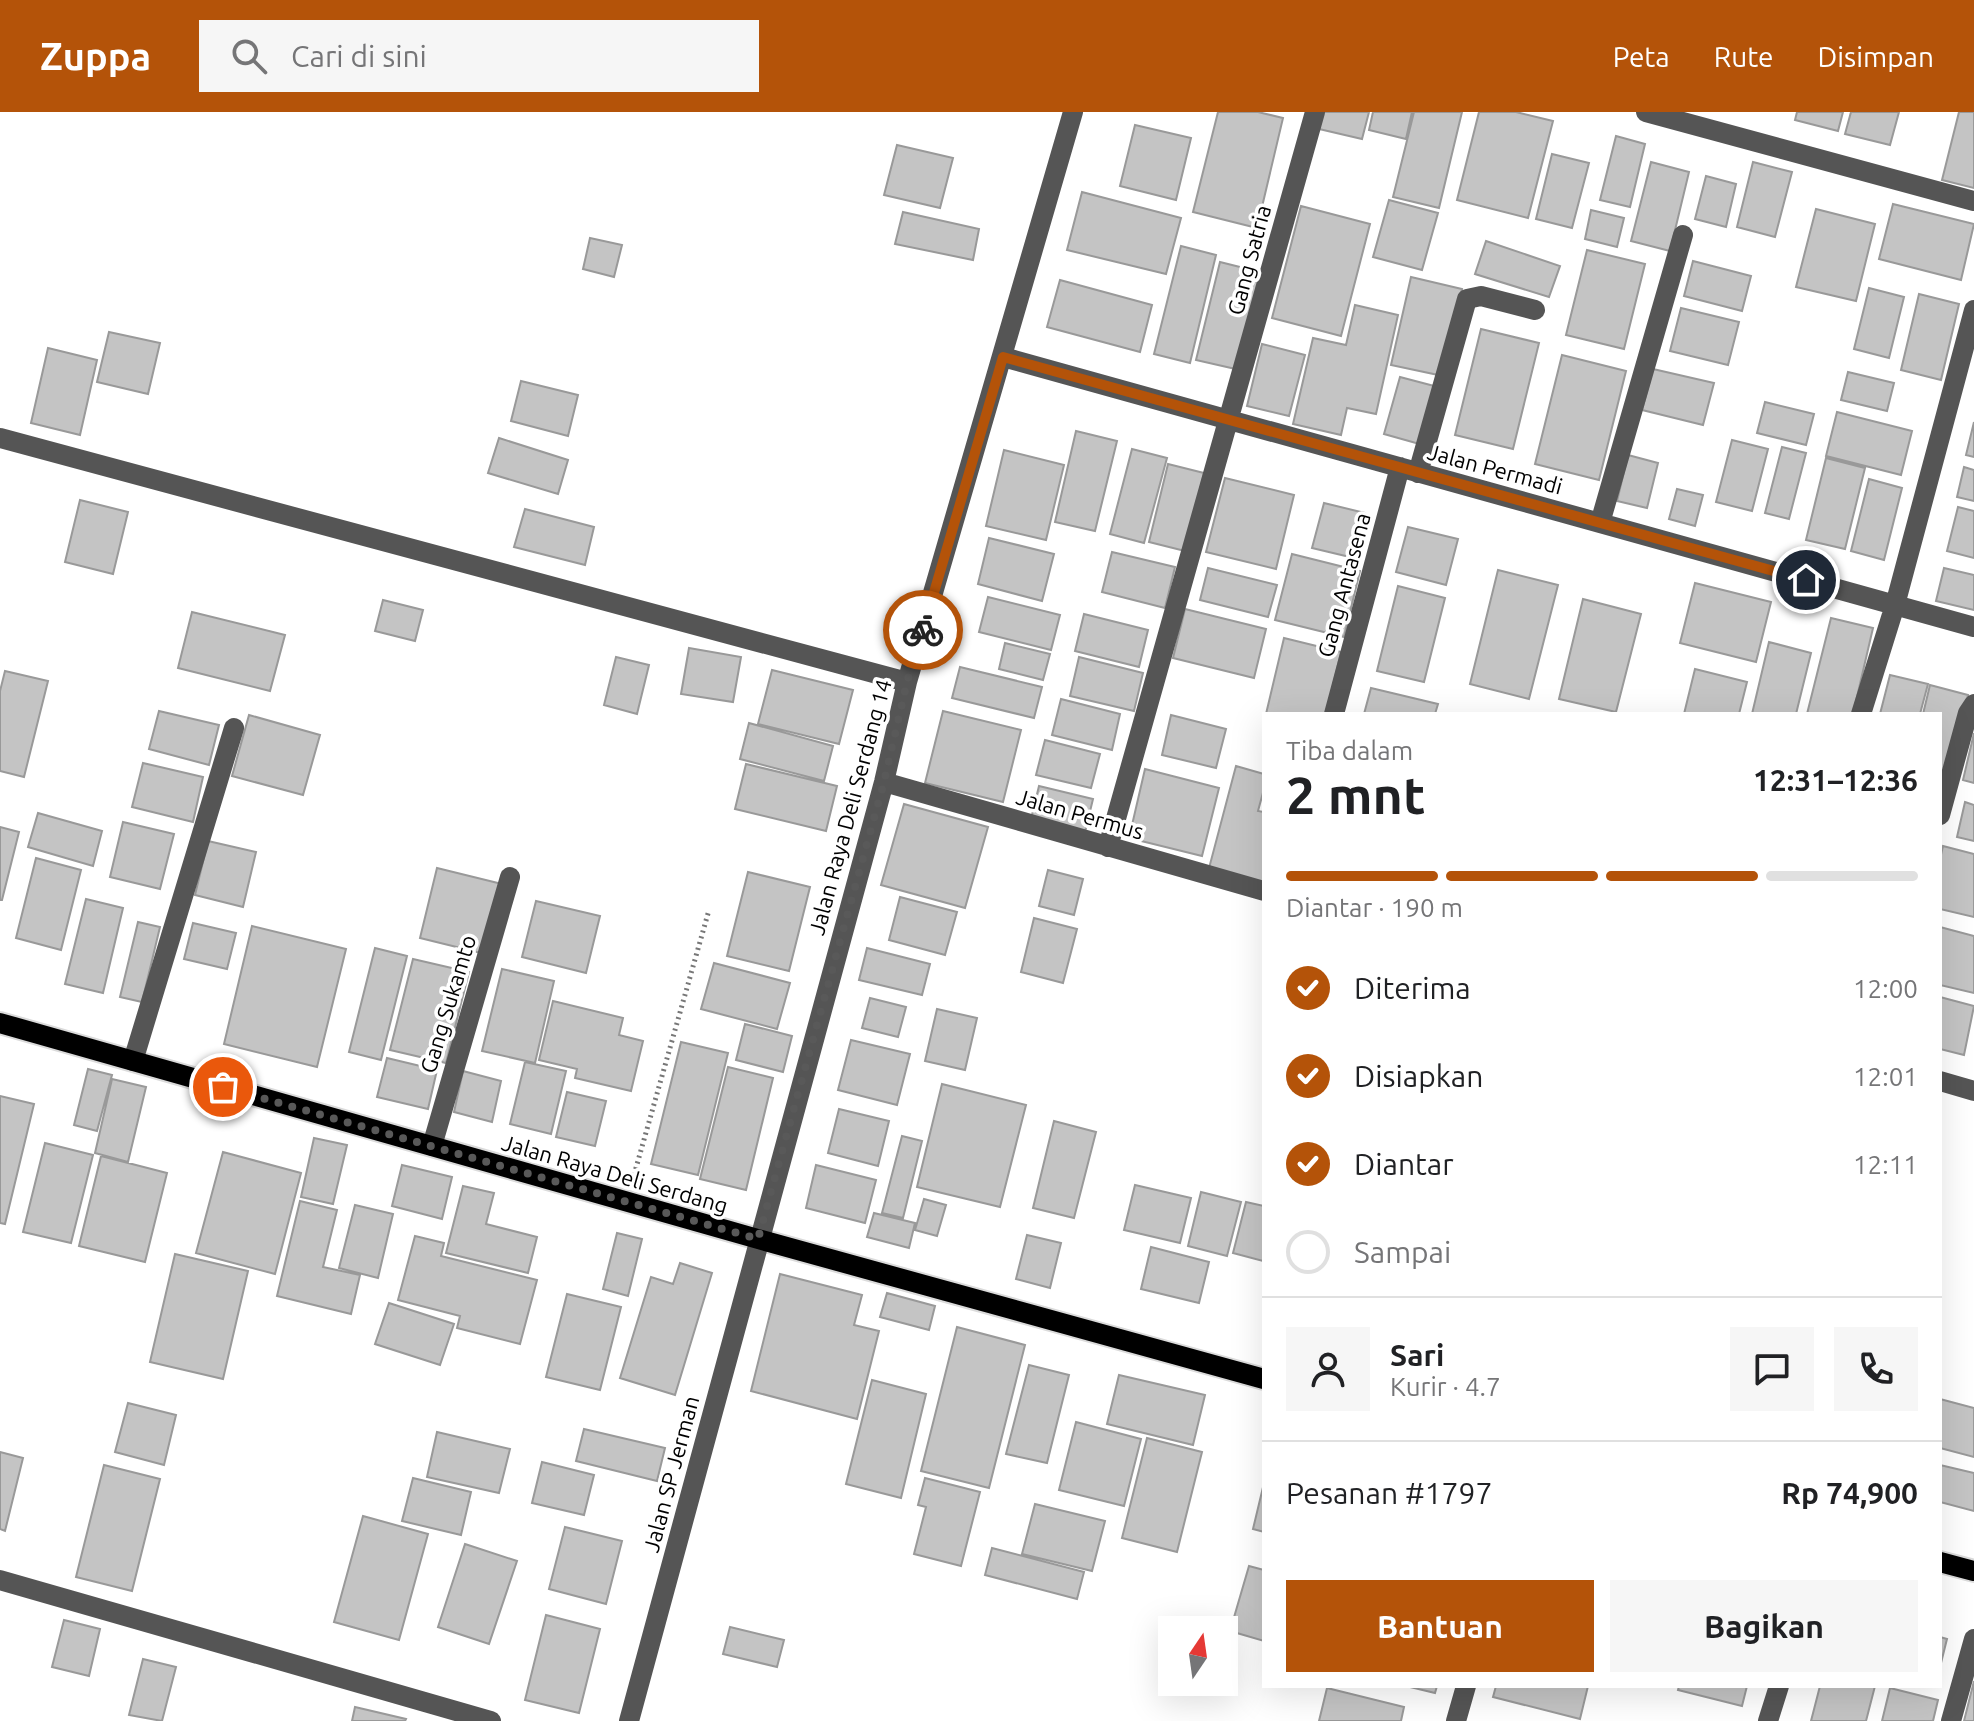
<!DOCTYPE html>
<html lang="id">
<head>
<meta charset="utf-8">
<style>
	:root { --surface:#fff; --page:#f6f6f6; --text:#202124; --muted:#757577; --line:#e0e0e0; --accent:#b45309 }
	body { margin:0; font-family:Ubuntu,sans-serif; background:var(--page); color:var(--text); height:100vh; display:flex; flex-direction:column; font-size:30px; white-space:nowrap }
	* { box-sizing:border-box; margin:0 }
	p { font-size:26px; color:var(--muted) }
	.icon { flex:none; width:44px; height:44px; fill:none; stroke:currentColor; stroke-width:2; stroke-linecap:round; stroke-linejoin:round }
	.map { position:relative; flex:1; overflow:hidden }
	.side { position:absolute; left:1262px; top:600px; width:680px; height:976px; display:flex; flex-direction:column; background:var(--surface); border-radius:0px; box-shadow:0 8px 32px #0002 }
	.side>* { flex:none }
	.needle { width:52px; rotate:13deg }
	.controls { position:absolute; left:1158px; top:1504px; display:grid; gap:16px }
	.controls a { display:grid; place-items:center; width:80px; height:80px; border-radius:0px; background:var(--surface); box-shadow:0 8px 32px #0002; font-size:40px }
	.pin { position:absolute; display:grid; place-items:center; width:68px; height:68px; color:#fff; margin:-34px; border:4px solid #fff; border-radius:50%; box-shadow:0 2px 8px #0007 }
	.courier { position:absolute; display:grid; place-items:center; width:80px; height:80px; margin:-40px; border:6px solid #b45309; border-radius:50%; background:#fff; color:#222; box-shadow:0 2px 10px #0007 }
	.headline em { font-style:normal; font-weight:600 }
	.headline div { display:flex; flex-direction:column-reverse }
	.headline { display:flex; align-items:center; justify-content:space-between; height:136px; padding:0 24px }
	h1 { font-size:52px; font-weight:600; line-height:60px }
	.bar { display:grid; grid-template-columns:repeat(4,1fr); gap:12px 8px; align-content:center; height:96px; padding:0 24px }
	.bar i { height:10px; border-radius:6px; background:var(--line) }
	.bar .selected { background:var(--accent) }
	.bar p { grid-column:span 4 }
	.line { display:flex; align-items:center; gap:20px; padding:0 24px; border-top:2px solid var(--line) }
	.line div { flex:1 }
	.round { display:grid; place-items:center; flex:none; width:84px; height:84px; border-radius:0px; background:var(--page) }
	ol { padding:0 24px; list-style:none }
	li { display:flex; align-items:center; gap:24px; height:88px }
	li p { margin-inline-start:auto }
	li .icon { padding:8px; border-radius:50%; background:var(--accent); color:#fff; stroke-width:4 }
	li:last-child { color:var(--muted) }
	li i { width:44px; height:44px; border:4px solid var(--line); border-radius:50% }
	.primary-button { display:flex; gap:16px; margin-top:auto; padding:16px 24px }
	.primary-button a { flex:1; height:92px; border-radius:0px; background:var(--accent); color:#fff; font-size:32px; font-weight:600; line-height:92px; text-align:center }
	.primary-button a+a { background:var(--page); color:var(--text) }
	header { display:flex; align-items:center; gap:48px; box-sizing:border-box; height:112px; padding:0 40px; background:var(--accent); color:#fff }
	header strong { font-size:38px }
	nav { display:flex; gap:44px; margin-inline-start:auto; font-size:28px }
	.search { width:560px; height:72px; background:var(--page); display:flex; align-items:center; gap:20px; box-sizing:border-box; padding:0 28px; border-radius:0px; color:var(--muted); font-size:30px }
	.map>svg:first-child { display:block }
</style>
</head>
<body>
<header>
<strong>Zuppa</strong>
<div class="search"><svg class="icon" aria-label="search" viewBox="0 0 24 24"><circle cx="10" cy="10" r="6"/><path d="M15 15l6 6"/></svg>Cari di sini</div>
<nav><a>Peta</a><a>Rute</a><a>Disimpan</a></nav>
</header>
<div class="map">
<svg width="1974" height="1609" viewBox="0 0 1974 1609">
	<rect width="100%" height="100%" fill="#fff"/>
	<path fill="#c4c4c4" stroke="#999" stroke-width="2" d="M1218,0H1258L1283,6L1257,116L1193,100Z
		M1323,0H1369L1362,27L1319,17Z
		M1373,0H1412L1406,27L1369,18Z
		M1414,0H1462L1439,96L1393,85Z
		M1479,0H1516L1553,9L1528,106L1457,88Z
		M1797,0H1843L1838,19L1795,8Z
		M1851,0H1899L1890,33L1845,22Z
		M1959,0H1974V76L1942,68Z
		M1135,13L1191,26L1176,88L1120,74Z
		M1616,24L1645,32L1630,95L1600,88Z
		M897,33L953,46L940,96L884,83Z
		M1552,42L1589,51L1572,116L1536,107Z
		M1651,50L1689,60L1670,139L1631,129Z
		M1753,50L1792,60L1775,125L1737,115Z
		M1706,64L1736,72L1726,115L1695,107Z
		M1082,80L1181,106L1166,162L1067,138Z
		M1389,88L1438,101L1422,158L1373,145Z
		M1893,92L1974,112L1961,168L1879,147Z
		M1301,94L1370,112L1341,224L1272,206Z
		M1816,97L1875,112L1856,189L1796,175Z
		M1591,98L1624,106L1617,135L1585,127Z
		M903,100L979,117L973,148L895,132Z
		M590,126L622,133L614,165L583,157Z
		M1486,129L1560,154L1549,185L1475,162Z
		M1181,134L1216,143L1190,251L1154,242Z
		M1587,138L1645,152L1624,237L1566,223Z
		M1693,149L1751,164L1742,199L1684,184Z
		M1220,150L1264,161L1240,258L1196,248Z
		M1411,165L1462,177L1443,264L1391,253Z
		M1060,168L1152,193L1140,240L1047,215Z
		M1869,176L1904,185L1889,246L1854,237Z
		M1919,182L1959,192L1941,268L1901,258Z
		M1355,193L1398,203L1376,302L1347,296L1341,323L1293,312L1313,226L1346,233Z
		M1681,196L1739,210L1728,253L1670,239Z
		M1481,217L1539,231L1513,337L1455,323Z
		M109,220L160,231L148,282L97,270Z
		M1262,232L1305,243L1289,304L1247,294Z
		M48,236L97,248L80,323L31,311Z
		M1562,243L1626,259L1599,368L1535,352Z
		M1653,257L1714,271L1703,313L1642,298Z
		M1848,260L1894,271L1887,299L1841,288Z
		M1400,265L1438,275L1423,333L1384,322Z
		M521,269L578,283L568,324L511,309Z
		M1765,290L1814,302L1806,333L1757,321Z
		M1837,300L1912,319L1901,363L1826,344Z
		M1974,310V345L1966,343Z
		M1076,319L1117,329L1095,419L1055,410Z
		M499,326L568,348L558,382L488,361Z
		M1732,328L1768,337L1752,399L1716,390Z
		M1782,335L1806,341L1789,407L1765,401Z
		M1132,337L1167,346L1144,431L1110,422Z
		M1004,338L1064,353L1046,428L986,414Z
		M1628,343L1658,351L1647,396L1617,389Z
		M1826,346L1865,356L1845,437L1806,428Z
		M1168,352L1204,361L1185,439L1149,430Z
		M1964,355L1974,358V389L1957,385Z
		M1225,366L1294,383L1276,457L1206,440Z
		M1869,367L1902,376L1884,448L1851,439Z
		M1677,377L1703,383L1695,414L1669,407Z
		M80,388L128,400L113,462L65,450Z
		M1324,391L1365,401L1354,446L1312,436Z
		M1958,395L1974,399V446L1947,439Z
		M525,397L594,415L585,453L514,435Z
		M1408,415L1458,427L1446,473L1396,460Z
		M989,426L1054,442L1042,489L978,472Z
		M1112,440L1175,455L1165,496L1102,480Z
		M1292,442L1360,459L1344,525L1275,508Z
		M1208,456L1277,473L1268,505L1200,488Z
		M1944,456L1974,463V498L1936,489Z
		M1498,458L1558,473L1529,587L1470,572Z
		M1695,471L1771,490L1756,550L1680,531Z
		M1398,474L1445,486L1424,570L1377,559Z
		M988,485L1060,503L1051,538L979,520Z
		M1583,487L1641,502L1616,600L1559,587Z
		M383,488L423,498L415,529L375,519Z
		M1185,497L1266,517L1254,566L1173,546Z
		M192,500L285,523L270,579L178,556Z
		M1084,502L1148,518L1139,555L1075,539Z
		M1831,506L1873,516L1853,602H1807Z
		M1284,526L1341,540L1326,602H1266Z
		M1769,530L1811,541L1796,602H1752Z
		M1005,531L1050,542L1043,568L999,557Z
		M689,536L741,545L733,590L681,582Z
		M616,545L649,553L637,602L604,593Z
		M1079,545L1143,561L1134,599L1070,584Z
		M960,555L1042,575L1034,606L952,586Z
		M1695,557L1747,570L1739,602H1684Z
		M772,558L853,578L839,632L758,612Z
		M5,559L48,569L24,665L0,659V579Z
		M1890,563L1928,572L1920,602H1880Z
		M1930,573L1968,583L1946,668L1940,666V602H1923Z
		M1371,576L1438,592L1435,602H1364Z
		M1061,587L1120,602L1112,638L1052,623Z
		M159,599L219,613L209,653L149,637Z
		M943,599L1021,618L1003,690L925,671Z
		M249,603L320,623L303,683L232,664Z
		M1171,603L1226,617L1216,656L1162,643Z
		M749,611L833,634L824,669L740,647Z
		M1974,621V671L1963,668Z
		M1045,628L1100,642L1091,676L1036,663Z
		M143,651L203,665L193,710L132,695Z
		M746,652L837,674L826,719L735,697Z
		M1236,654L1264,662V677L1258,699L1264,700V775L1208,760Z
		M1145,657L1219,676L1202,744L1129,726Z
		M1039,674L1093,687L1085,720L1031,707Z
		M1965,690L1974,693V729L1957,725Z
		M904,692L988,715L965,796L881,773Z
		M38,701L102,719L93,754L28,735Z
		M123,710L174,722L160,777L110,765Z
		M0,715L19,720L2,788H0Z
		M208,729L256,740L243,795L195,783Z
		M1943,734L1974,742V805L1940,797V747Z
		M36,746L81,758L61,838L16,826Z
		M437,756L502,772L485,842L420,826Z
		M1048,758L1083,767L1074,803L1039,794Z
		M748,760L810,775L789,859L727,844Z
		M900,785L957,800L945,843L889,828Z
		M86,787L123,796L103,881L65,872Z
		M536,789L600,804L586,861L522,845Z
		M1034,806L1077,817L1063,871L1021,860Z
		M138,810L160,815L142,890L120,885Z
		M193,811L236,821L227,857L184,847Z
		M252,814L346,837L317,955L224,932Z
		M1940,815L1974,824V881L1940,873Z
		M375,836L407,844L381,948L349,940Z
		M867,836L930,852L922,883L859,868Z
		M413,847L469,860L446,951L390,938Z
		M714,851L790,871L777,917L701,897Z
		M502,857L554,869L535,951L482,939Z
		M1940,885L1974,894L1964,943L1940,937Z
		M870,886L906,895L898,925L862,916Z
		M553,889L623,906L619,923L643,929L631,979L575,966L577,957L539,948Z
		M937,897L977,906L965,958L925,949Z
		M745,912L792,924L783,960L736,948Z
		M851,928L910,942L897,993L838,978Z
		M681,930L728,941L698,1063L651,1052Z
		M387,946L437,958L428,997L377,985Z
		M525,950L566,959L551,1022L510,1012Z
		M728,955L773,966L746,1078L700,1067Z
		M88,957L112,963L97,1019L74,1013Z
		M463,959L501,969L492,1010L454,1000Z
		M112,967L146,975L128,1050L95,1041Z
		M942,972L1026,993L1000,1095L917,1075Z
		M567,980L606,989L595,1034L556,1025Z
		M0,984L34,992L5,1112L0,1111Z
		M839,997L889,1009L878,1054L828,1041Z
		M1054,1009L1096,1020L1074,1106L1033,1096Z
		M902,1024L922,1029L903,1106L882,1101Z
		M314,1026L347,1033L333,1092L301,1085Z
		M45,1031L93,1043L71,1131L23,1120Z
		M223,1040L301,1061L275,1162L196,1141Z
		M101,1044L167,1061L145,1150L79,1134Z
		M402,1053L452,1065L442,1107L392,1094Z
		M816,1053L876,1068L865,1111L806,1096Z
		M1135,1073L1191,1086L1180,1131L1124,1118Z
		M463,1074L494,1081L486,1112L537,1125L528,1161L446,1141Z
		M1201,1080L1241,1090L1227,1144L1188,1134Z
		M924,1087L946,1093L937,1124L915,1118Z
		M300,1089L337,1098L323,1155L360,1163L351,1202L277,1184Z
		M1246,1090L1264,1094L1263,1149L1233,1141Z
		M355,1093L393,1102L378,1166L339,1156Z
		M874,1101L915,1111L909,1136L867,1125Z
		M617,1121L642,1127L628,1184L603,1177Z
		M1027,1123L1061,1131L1050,1176L1016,1167Z
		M415,1124L444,1131L441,1144L537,1168L520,1232L457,1216L460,1204L398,1188Z
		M1151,1135L1209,1150L1199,1191L1141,1177Z
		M175,1142L248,1159L223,1267L150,1250Z
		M680,1151L712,1161L675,1283L620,1266L651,1165L673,1172Z
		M780,1162L862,1183L854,1213L879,1219L857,1307L751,1279Z
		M887,1181L935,1194L929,1218L880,1205Z
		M567,1182L621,1195L600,1278L546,1265Z
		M389,1191L454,1212L440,1253L375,1232Z
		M957,1215L1025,1233L989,1376L921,1359Z
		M1029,1253L1069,1263L1047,1351L1006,1342Z
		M1119,1263L1205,1283L1193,1333L1107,1312Z
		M872,1268L926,1282L901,1386L846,1372Z
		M1940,1287L1974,1296V1345L1940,1336Z
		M128,1291L176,1303L164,1353L115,1340Z
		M1076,1310L1141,1327L1124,1394L1059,1378Z
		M584,1317L665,1336L657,1369L576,1349Z
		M437,1320L510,1337L499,1381L427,1365Z
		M1147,1326L1202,1340L1177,1440L1122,1426Z
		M0,1340L23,1346L5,1419L0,1417Z
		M542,1350L594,1363L584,1403L532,1391Z
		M104,1353L160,1367L132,1479L76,1465Z
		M1940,1353L1974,1361V1399L1940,1390Z
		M413,1366L471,1380L461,1423L402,1409Z
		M925,1366L980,1380L961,1454L914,1442L926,1395L918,1393Z
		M1264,1371V1420L1253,1417Z
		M1035,1392L1105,1409L1092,1459L1022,1442Z
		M363,1404L428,1422L399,1528L334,1510Z
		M565,1415L622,1429L606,1492L549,1477Z
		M465,1432L517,1449L489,1532L438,1515Z
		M992,1436L1084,1460L1077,1487L985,1463Z
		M1249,1454L1264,1458V1529L1230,1519Z
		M546,1503L600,1517L579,1601L525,1588Z
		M64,1508L100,1517L89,1564L52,1555Z
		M730,1515L784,1528L777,1555L723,1542Z
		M1940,1525L1947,1527L1940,1555Z
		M143,1547L176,1555L162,1609L129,1603Z
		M1974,1569V1609H1964Z
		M1406,1574H1437L1435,1581Z
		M1496,1574H1588L1580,1607L1493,1585Z
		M1679,1574H1747L1742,1594L1678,1578Z
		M1820,1574H1875L1866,1609H1811Z
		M1327,1576L1404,1595L1401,1609H1319Z
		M1890,1576L1938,1588L1933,1609H1882Z
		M355,1595L406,1607L405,1609H352Z"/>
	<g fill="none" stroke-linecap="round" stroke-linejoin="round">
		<g stroke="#dbdbdb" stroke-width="24">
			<path id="major" d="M0,911L758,1127L1264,1267
				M1940,1450L1974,1459"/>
		</g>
		<path stroke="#777" stroke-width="5" stroke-dasharray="2 4" stroke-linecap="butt" d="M634,1063L709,798"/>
		<path stroke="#555" stroke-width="20" d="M1646,0L1974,89
			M1003,245L1974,515
			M0,326L907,570
			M1418,361L1467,187L1481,184L1535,198
			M1600,411L1683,123
			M1334,602L1400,355
			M1861,602L1895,493L1974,198
			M884,670L1264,779
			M1940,703L1968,601L1974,592
			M1108,735L1315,0
			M133,949L234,616
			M1940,969L1974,979
			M432,1034L510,765
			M0,1468L491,1609
			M629,1609L884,670L907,570L1073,0
			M1456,1609L1466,1574
			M1768,1609L1779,1574
			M1951,1609L1974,1527"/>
		<use href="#major" stroke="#000" stroke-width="20"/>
	</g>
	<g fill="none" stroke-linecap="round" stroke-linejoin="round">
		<path stroke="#595959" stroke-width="8" stroke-dasharray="0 14.4" d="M223,975L758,1127L884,670L907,570L923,518"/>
		<path stroke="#b45309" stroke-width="10" d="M923,518L1003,245L1806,468"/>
	</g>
	<g text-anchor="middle" stroke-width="7" stroke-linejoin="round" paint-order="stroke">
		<g font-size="22" fill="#000" stroke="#fff">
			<text transform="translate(1249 148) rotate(-75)" y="8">Gang Satria</text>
			<text transform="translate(1495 357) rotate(15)" y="8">Jalan Permadi</text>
			<text transform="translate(1344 473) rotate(-75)" y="8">Gang Antasena</text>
			<text transform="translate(850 695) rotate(-75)" y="8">Jalan Raya Deli Serdang 14</text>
			<text transform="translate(1080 702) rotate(16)" y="8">Jalan Permus</text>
			<text transform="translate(448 892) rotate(-73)" y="8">Gang Sukamto</text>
			<text transform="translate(615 1062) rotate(16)" y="8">Jalan Raya Deli Serdang</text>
			<text transform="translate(671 1362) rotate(-75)" y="8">Jalan SP Jerman</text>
		</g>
	</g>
</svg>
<div class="controls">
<a><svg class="needle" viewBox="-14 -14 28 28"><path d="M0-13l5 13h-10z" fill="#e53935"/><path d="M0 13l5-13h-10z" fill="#757577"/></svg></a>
</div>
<div class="pin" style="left:223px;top:975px;background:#ea580c"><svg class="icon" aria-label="bag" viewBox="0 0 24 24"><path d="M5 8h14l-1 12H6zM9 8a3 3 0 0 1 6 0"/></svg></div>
<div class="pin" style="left:1806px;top:468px;background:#1f2937"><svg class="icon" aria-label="home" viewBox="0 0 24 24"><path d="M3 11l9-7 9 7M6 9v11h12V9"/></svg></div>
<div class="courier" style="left:923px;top:518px"><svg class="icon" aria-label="bike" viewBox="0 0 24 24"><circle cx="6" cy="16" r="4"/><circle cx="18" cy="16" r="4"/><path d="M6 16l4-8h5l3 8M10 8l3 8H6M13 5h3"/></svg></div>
<section class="side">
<div class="headline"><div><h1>2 mnt</h1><p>Tiba dalam</p></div><em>12:31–12:36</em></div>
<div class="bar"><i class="selected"></i><i class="selected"></i><i class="selected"></i><i></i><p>Diantar · 190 m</p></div>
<ol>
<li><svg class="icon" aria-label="check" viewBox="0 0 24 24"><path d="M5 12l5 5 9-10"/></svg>Diterima<p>12:00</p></li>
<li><svg class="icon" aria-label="check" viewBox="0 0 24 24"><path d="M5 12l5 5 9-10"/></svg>Disiapkan<p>12:01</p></li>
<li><svg class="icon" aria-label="check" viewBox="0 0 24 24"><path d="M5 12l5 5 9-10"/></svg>Diantar<p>12:11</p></li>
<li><i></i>Sampai</li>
</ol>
<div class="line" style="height:144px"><a class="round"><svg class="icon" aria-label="person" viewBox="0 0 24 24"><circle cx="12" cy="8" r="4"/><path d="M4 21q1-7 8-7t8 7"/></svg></a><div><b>Sari</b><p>Kurir · 4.7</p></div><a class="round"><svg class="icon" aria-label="chat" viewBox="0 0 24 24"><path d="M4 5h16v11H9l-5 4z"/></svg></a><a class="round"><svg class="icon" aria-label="phone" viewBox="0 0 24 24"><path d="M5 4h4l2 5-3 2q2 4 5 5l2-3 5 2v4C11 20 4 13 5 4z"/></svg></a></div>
<div class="line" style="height:104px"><div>Pesanan #1797</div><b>Rp 74,900</b></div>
<div class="primary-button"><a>Bantuan</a><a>Bagikan</a></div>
</section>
</div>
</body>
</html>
